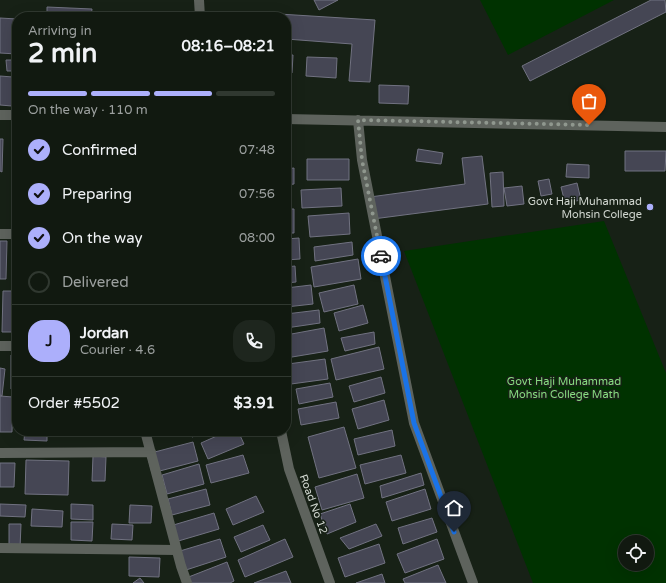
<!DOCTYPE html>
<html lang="en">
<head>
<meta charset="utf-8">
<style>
	:root { --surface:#111910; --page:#1e261e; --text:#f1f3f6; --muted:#9ca09f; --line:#303830; --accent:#acaffb }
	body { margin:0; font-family:"Varela Round",sans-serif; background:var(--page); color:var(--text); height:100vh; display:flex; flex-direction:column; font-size:15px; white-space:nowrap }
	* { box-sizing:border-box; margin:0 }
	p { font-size:13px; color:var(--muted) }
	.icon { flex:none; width:22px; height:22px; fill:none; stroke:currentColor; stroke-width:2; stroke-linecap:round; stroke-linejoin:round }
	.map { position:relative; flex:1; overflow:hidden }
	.drawer { position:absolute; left:12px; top:12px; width:279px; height:424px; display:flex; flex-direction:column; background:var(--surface); border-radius:16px; box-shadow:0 4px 16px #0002,0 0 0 1px var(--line) }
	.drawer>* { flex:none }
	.tools { position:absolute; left:618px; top:535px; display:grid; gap:8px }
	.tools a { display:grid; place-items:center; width:36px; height:36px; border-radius:50%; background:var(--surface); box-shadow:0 4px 16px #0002,0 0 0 1px var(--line); font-size:20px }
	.pin { position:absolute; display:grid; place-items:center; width:34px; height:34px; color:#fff; margin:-41px -17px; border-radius:50% 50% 50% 0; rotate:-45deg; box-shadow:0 0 4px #0007 }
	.pin .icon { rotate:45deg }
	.courier { position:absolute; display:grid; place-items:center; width:40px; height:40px; margin:-20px; border:3px solid #1a73e8; border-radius:50%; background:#fff; color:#222; box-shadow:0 1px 5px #0007 }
	.summary em { font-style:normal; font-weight:800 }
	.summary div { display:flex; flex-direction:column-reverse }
	.summary { display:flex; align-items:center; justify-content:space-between; height:68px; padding:0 16px }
	h1 { font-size:26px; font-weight:800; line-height:30px }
	.bar { display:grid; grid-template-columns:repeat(4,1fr); gap:6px 4px; align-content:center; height:48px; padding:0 16px }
	.bar i { height:5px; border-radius:3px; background:var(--line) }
	.bar .current { background:var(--accent) }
	.bar p { grid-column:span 4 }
	.line { display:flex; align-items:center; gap:10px; padding:0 16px; border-top:1px solid var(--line) }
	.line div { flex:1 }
	.round { display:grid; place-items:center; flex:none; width:42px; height:42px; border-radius:16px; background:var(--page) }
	ol { padding:0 16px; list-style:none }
	li { display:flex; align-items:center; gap:12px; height:44px }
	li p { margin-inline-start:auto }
	li .icon { padding:4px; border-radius:50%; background:var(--accent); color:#111; stroke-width:4 }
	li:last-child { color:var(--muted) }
	li i { width:22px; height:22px; border:2px solid var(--line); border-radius:50% }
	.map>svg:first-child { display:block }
</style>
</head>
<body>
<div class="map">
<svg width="666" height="583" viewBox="0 0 666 583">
	<rect width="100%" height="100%" fill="#172116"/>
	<path fill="#003200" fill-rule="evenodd" d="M480,0H614L508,55Z
		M604,221L666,373V583H533L404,251ZM625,542H647V564H625Z"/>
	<path fill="#454654" stroke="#717281" d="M314,0H338L319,10Z
		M651,0H665L666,12L530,81L522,66Z
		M47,7L92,9L91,17H47Z
		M25,13H37V17H25Z
		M263,13L375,20L370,82L349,81L352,44L286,39V17H262Z
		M113,14H131V17H113Z
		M0,18L17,19V54L0,53Z
		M286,55H293L292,73H286Z
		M307,57L337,58L336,78L306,76Z
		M6,60H13L14,71H7Z
		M0,76L13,77L12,106L0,105Z
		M379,85L409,86L408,104L379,103Z
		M16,134H17V174H16Z
		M0,139H3L2,172L0,171Z
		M286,140H291V160H286Z
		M418,149L443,153L441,164L416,161Z
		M625,151H666L665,171H625Z
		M482,156L488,204L373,219L370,197L465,184L462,158Z
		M307,159H349V180H307Z
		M567,164L589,165V178L566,177Z
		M294,168V184L286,185V169Z
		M503,172L504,206L492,207L490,173Z
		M14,178H17V201L13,200Z
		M549,179L552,194L541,196L538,181Z
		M577,183L581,200L565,203L561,187Z
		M522,186L524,204L507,206L504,188Z
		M341,188L342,206L302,208L301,190Z
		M286,209H294V233H286Z
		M349,213L350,234L310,237L308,216Z
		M299,238L300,259L286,260V239Z
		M0,241H7L6,279H0Z
		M352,242L353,255L315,261L314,247Z
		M358,259L361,279L314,287L311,267Z
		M295,266L296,282L286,283V267Z
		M311,285L313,304L286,307V288Z
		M354,285L358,304L324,312L319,293Z
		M3,291H17V332H2Z
		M363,305L368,323L339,331L334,313Z
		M319,310L320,323L286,328V314Z
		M324,328L328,351L286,358V335Z
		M374,332L375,344L345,351L341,338Z
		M379,347L384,369L336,380L331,359Z
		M11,355H17V389H11Z
		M325,359L328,379L291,384L288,364Z
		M0,368L5,369L2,396L0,395Z
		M381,377L385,393L354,402L349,386Z
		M330,383L333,397L299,404L296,389Z
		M0,396L13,397L12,432H0Z
		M384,400L389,420L358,429L352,409Z
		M336,402L339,418L301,425L298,409Z
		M344,427L356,468L319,478L308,437Z
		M392,430L395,446L358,455L354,439Z
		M25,431H47V441L24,440Z
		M80,431H111V433H80Z
		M190,431H211L192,437Z
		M228,431H238L244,444L208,459L201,443Z
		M193,442L198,461L152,473L147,454Z
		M243,455L249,473L211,483L206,465Z
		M401,455L406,473L365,484L360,465Z
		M93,456L106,457L105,481H92Z
		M26,460L69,461L68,495L25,494Z
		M0,463H15L14,487H0Z
		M199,464L204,484L167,494L162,475Z
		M421,473L424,485L382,498L380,486Z
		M357,474L364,498L322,510L315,487Z
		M206,489L210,505L172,515L168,499Z
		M425,489L431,509L392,521L386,502Z
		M256,496L264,512L233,525L226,509Z
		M0,504L26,505L25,517L0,516Z
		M71,504L93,505V520L71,519Z
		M350,504L356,522L327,534L320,514Z
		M130,505L152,506L151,523H129Z
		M32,509L63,511L62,527L31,526Z
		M214,513L219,529L175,542L170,526Z
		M432,518L437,532L403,544L398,528Z
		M71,522H93L92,541L71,540Z
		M9,524H21L20,548H9Z
		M112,524L133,525L132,540L111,539Z
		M376,524L382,536L349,549L340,538Z
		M263,525L270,540L241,552L234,537Z
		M220,539L226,557L186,570L180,551Z
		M285,539L293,557L245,577L238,560Z
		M437,539L444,559L405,573L397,554Z
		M379,544L385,563L345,577L338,558Z
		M129,557L160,558L159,577L129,576Z
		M227,562L234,581L230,583H187L186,578Z
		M438,565L446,583H405L403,579Z
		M286,571L291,583H254Z
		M382,574L385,583H356Z
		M140,578L144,583H133Z"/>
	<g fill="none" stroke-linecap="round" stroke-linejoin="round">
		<path stroke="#5e635d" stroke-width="10" d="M199,0L200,17
			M0,115H17
			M286,119L666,127
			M358,120L362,160L414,423L473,583
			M0,234H17
			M0,346H17
			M145,431L181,566L187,583
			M281,431L289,469L330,583
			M0,453L151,452
			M0,548L176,550"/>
	</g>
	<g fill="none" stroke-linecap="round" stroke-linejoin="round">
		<path stroke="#8f978e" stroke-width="4" stroke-dasharray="0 7.2" d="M381,256L362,160L358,120L589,125"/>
		<path stroke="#1a73e8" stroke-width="5" d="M381,256L414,423L454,532"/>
	</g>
	<circle fill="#acaffb" stroke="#172116" stroke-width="1.5" cx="650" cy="207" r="4"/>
	<g text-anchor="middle" stroke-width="3" stroke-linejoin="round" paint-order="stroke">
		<g font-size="11" fill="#d0d6cf" stroke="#172116" text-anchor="end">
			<text x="642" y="205">Govt Haji Muhammad<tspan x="642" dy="13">Mohsin College</tspan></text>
		</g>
		<g font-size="11" fill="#88dc81" stroke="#172116">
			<text x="564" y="385">Govt Haji Muhammad<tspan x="564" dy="13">Mohsin College Math</tspan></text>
		</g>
		<g font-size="11" fill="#d0d6cf" stroke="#172116">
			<text transform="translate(314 504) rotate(70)" y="4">Road No 12</text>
		</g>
	</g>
</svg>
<div class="tools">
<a><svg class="icon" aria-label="locate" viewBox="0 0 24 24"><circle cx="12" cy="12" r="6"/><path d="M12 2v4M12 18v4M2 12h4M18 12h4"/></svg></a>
</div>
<div class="pin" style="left:589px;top:125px;background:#ea580c"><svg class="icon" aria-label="bag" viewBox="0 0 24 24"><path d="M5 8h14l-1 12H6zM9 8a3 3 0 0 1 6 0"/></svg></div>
<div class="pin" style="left:454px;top:532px;background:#1f2937"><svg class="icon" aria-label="home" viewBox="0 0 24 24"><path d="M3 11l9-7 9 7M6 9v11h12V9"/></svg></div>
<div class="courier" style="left:381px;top:256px"><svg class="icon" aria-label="car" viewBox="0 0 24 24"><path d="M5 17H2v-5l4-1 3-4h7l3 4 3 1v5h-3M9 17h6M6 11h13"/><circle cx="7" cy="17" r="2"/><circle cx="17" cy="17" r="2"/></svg></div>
<section class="drawer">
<div class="summary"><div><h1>2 min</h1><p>Arriving in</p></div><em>08:16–08:21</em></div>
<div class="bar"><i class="current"></i><i class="current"></i><i class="current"></i><i></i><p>On the way · 110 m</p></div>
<ol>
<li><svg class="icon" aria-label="check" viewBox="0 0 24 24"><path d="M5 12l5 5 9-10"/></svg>Confirmed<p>07:48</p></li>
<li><svg class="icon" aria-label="check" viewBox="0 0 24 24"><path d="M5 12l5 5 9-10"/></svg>Preparing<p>07:56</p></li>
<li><svg class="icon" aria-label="check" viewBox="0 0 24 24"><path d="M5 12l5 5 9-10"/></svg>On the way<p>08:00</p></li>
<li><i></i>Delivered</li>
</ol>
<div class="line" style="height:72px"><b class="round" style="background:var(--accent);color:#111">J</b><div><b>Jordan</b><p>Courier · 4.6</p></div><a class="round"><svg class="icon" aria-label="phone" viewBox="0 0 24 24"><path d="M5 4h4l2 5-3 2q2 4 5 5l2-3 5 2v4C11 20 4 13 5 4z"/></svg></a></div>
<div class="line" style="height:52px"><div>Order #5502</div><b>$3.91</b></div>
</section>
</div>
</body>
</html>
